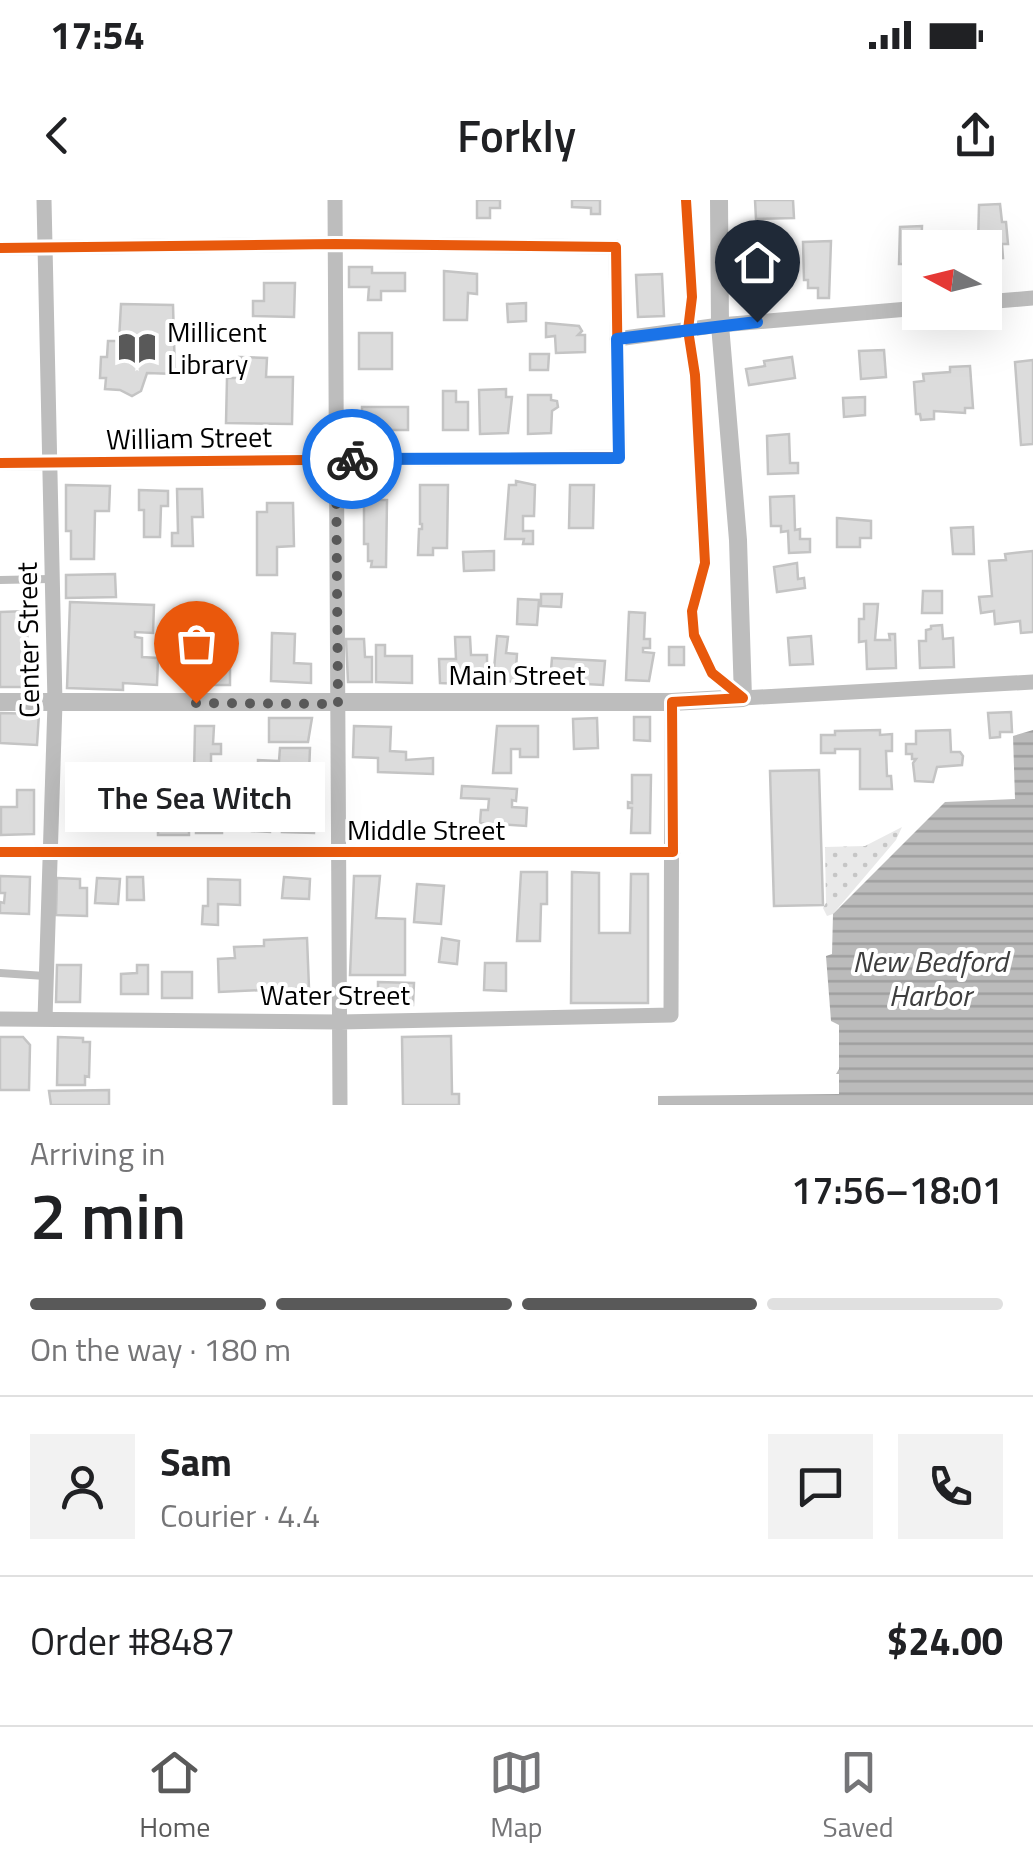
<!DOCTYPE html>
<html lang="en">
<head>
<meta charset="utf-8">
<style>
	:root { --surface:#fff; --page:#f2f2f2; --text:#202124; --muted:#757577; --line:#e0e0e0; --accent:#595959 }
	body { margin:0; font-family:"Titillium Web",sans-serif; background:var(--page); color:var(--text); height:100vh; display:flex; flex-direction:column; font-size:38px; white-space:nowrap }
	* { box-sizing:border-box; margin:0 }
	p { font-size:32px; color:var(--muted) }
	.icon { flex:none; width:55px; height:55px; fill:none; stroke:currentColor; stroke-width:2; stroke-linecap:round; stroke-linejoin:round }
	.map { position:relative; height:905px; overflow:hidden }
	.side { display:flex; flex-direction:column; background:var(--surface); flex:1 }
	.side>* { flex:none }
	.needle { width:65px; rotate:277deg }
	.buttons { position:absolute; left:902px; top:30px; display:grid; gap:20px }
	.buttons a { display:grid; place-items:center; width:100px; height:100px; border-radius:0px; background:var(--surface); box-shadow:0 10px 40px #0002; font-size:50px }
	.pin { position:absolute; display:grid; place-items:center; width:85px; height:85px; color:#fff; margin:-102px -42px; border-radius:50% 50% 50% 0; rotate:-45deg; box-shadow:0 0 10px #0007 }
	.pin .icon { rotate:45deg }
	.courier { position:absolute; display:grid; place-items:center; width:100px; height:100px; margin:-50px; border:8px solid #1a73e8; border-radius:50%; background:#fff; color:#222; box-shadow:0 2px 12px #0007 }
	.bubble { position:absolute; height:70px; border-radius:0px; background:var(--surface); box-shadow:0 10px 40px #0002; font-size:32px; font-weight:600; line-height:70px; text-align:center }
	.head em { font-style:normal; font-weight:600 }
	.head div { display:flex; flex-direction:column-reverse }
	.head { display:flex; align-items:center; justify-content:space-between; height:170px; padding:0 30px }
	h1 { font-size:65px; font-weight:600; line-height:75px }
	.bar { display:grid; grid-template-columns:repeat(4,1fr); gap:15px 10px; align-content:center; height:120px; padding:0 30px }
	.bar i { height:12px; border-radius:8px; background:var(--line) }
	.bar .current { background:var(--accent) }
	.bar p { grid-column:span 4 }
	.line { display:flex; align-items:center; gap:25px; padding:0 30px; border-top:2px solid var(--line) }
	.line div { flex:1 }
	.round { display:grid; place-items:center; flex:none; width:105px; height:105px; border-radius:0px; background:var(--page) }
	.status { display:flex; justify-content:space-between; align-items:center; height:70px; padding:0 50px; background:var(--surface); direction:ltr }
	.status svg { height:28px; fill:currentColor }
	header { display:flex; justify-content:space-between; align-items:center; height:130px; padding:0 30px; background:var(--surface); font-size:45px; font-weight:600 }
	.tab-bar { display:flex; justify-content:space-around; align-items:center; height:140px; border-top:2px solid var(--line); background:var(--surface); font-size:28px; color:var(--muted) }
	.tab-bar a { display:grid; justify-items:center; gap:5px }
	.tab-bar .current { color:var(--accent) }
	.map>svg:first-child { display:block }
</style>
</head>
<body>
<div class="status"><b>17:54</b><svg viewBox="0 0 49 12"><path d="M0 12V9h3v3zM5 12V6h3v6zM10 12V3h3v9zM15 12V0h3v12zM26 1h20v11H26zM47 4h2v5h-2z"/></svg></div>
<header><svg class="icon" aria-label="back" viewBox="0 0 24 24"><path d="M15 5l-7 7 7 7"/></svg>Forkly<svg class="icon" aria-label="share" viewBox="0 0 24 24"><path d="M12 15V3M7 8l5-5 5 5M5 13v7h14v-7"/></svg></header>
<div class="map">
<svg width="1033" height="905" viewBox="0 0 1033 905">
	<defs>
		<pattern id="grass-dots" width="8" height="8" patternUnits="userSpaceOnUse" patternTransform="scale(2.5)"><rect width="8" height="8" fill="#e9e9e9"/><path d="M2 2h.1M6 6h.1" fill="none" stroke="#c6c6c6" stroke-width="1.8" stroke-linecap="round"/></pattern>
		<pattern id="water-rules" width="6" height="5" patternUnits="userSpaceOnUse" patternTransform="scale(2.5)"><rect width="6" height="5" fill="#bbb"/><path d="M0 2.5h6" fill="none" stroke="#9f9f9f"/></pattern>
	</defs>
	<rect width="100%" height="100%" fill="#fff"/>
	<path fill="url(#grass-dots)" d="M902,627L896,640L833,714L827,716L823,708L826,703L825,647L865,646Z"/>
	<path fill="url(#water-rules)" d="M1033,530V905H658V896L839,894V874H836L839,869V825L831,821L826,756L832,754L833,714L945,602L1015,599L1013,536Z"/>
	<path fill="#dcdcdc" stroke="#c4c4c4" stroke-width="2.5" d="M477,0H500V8H490V18H477Z
		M572,0H600V14H591V8L572,7Z
		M755,0H793L794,18L756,19Z
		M1000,4L1002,22H1006L1008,44H1002L1003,58L985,59V48L978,47L979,5Z
		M922,26L920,80L904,81V64H899L900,27Z
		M831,41L829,98H818V88H808V80H804L803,42Z
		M773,45L777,100L753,102L749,47Z
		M349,67H372V73H405V91H381V100H368L369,87H349Z
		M444,71L477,74V94L468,93L467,120H444Z
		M662,74L664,116L638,117L636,75Z
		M264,83H295L294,117L253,116V101H264Z
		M526,103V121L508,122L507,104Z
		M121,104L173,105L175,174L147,173L141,191L132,196L120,190L105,189L106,178H100L101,157H107L108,141H119Z
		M546,123L579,126L582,131L578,135H585V152L556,153L555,136L546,137Z
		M359,133H392V169H359Z
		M884,150L886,177L861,179L859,151Z
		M530,154H549L548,170H530Z
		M239,157L267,158L266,177H293L292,224L226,223L227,178H238Z
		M792,157L795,178L749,185L746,169L765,166L764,161Z
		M1033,160V244L1021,245L1015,162Z
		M970,166L973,208H965V213L934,211V219L921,220L920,214H916L914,182L924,181L923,174L950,172V167Z
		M506,189V197H512L508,233L480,234L479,190Z
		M443,191H456V202H468V230H443Z
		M528,195H551V200L557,201L558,207L552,211L551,233L528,234Z
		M865,197V215L844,217L843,198Z
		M362,207H408V230H362Z
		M789,234L790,263H798V273L768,274L767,236Z
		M516,281L535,285L534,316H523V331H533V344H523L524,339H505L509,285H516Z
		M66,285L110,286L109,311H95L94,359H71V331H66Z
		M420,285H448L447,348H433V355H418L419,329H422V324H420Z
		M570,285H594L593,328H569Z
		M177,289H202L203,317H192L193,346H172V333H178Z
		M139,290L168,291V306H161L160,337H144V310H139Z
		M794,296L795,330L800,329V339H810V352L789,353L788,331L781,332V326H771L770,297Z
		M364,300H387L386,367H371L372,361H368V344H364Z
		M267,303H293L294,346L277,347V375H257V312H267Z
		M837,318L871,321V338H860V347H837Z
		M973,327L974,354H953L951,328Z
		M494,351V370L464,371L463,352Z
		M1033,351V432L1021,433L1020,421L995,424L994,411L981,413L979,397L992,396L989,361L1006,360L1005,354Z
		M797,363L798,379L804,378L805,388L777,392L774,367Z
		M115,374L116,397L66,398V375Z
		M923,391H942V413H922Z
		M541,394H562L561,407L541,406Z
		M518,399L539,400L537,425L517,424Z
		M70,402L154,405L153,433L135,432V437L142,438V457L158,458L157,485L123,483V490L67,488Z
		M864,404H878L875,440H890L889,434H895L896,468L867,469L866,441L859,442V419H864Z
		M27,411L28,487H0V412Z
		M213,411L214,449L230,448V485H190L189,412Z
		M629,412L645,413L644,439H650V448H643V452L654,453L649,481L626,480Z
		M942,425L943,439L953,438L954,467L920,468L919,441H926V430L931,429V426Z
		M272,433L295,434L294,463L311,464V483L271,481Z
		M497,436L508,437L506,453L517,454L515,482L493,480Z
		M811,436L813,464L790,465L788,438Z
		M455,437H470L471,455H487V485L440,483L439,459H456Z
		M346,439H364L365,457H372V482H348Z
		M376,445H385V456H412V483L376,482Z
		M669,447H684V465H669Z
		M552,458L605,461L603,485L550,482Z
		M1011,512L1012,532H1000V537L990,538L988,513Z
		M0,513L39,514L37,545L0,543Z
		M634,517H650V541L634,540Z
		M269,518H312L308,542H269Z
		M597,518L598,548L574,549L573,519Z
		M195,526H214L213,544H221V554H211V576H194Z
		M354,526L391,527L390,551L406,552V560L433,558V574L378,572V558L353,557Z
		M497,526H538V557H520V549H511V573H493Z
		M880,530V535L892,534V551H886L887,576H891L892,589H860V549H835V553H821V535H835V531Z
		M950,530L951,552H960L963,556L962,565L937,567L933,582L915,581L913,563L916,559H912V554H906V544H916V531Z
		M280,548H310L309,574L258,577V560L279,561Z
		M819,570L823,705L774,706L770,571Z
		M632,575H651L650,633H631L632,608H628V602L632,603Z
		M197,583H214V592H222V633H196Z
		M74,586H132V630H74Z
		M462,586L517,589L516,601L512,600V607L527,608L526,626L480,623L481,610H488L489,599L461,598Z
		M17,590H34V634L1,635V607H17Z
		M286,592H295V607H315L314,633L282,632Z
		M189,606V635H158V610Z
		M253,611H271L270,632L252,631Z
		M521,672H547V704H541L540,741H517Z
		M572,672L599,673V733H630L631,674H648V803H571Z
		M0,676L30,677L29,714L0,713V702L4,703L5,693H0Z
		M354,676H380L376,718L405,719V775H350Z
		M127,677H143L144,700H127Z
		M284,677L310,679L309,699L282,698Z
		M57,678L80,679V688H87V716L56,715Z
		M97,678L120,679L118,704L95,703Z
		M208,679L240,680V705L218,704V725L202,724L203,706H208Z
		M417,684L444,686L441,724L414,722Z
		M307,738L309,788L219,792L218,759L235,758L234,747L264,746V740Z
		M442,738L459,741L457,764L439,762Z
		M485,763H506V791L484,790Z
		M57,765H81L80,802H56Z
		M137,765H148V794H121V774L137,773Z
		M162,772H192V798H162Z
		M378,782L414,783L413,805L378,804Z
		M451,836L452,894H459V905H403L402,837Z
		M0,837H23L30,845L29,890H0Z
		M58,837L83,838V842H90L89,877L85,876V885H57Z
		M109,890V905H51L49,891Z"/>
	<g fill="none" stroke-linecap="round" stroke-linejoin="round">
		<path stroke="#bdbdbd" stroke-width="8" d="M0,380L50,379
			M0,773L45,776"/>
		<path stroke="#bdbdbd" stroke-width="15" d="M44,0L55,503L45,819
			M335,0L340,905
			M0,48L335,44L616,47L619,257L0,263
			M985,102L1033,98
			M617,139L720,125L920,108
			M743,498L1033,482
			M0,652H673
			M0,819L340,822L671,815L672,502"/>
		<path stroke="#bdbdbd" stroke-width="18" d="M0,502H672L743,498L738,340L720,125L719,0"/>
		<g stroke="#fff" stroke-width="16">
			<path id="cycleway" d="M686,0L692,97L688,130L695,175L705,363L692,411L694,435L712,473L743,498
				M0,48L335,44L616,47L619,257L0,263
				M0,652H673L672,502L743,498"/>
		</g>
		<use href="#cycleway" stroke="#e8590c" stroke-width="10"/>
	</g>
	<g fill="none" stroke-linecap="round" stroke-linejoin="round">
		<path stroke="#595959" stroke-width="10" stroke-dasharray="0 18" d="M196,503L338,504L336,259H352"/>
		<path stroke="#1a73e8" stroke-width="12" d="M352,259L619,258L617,139L757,122"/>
	</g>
	<defs>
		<g id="library-bare" transform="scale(3)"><path d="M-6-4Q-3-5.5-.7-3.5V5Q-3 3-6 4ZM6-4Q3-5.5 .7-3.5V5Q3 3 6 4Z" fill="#595959" stroke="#fff" stroke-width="2.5" paint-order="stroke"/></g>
	</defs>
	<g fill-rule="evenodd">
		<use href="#library-bare" x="137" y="148"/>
	</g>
	<g text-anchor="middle" stroke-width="8" stroke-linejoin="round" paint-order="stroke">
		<g font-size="28" fill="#000" stroke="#fff" text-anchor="start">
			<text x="167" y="142">Millicent<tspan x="167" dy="32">Library</tspan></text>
		</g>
		<g font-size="28" fill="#000" stroke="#fff">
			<text transform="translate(189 238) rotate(-1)" y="10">William Street</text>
			<text transform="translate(28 440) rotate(-91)" y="10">Center Street</text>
			<text x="517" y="485">Main Street</text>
			<text x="426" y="640">Middle Street</text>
			<text x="335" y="805">Water Street</text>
		</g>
		<g font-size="30" font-style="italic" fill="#3f3f3f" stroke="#fff">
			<text x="930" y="772">New Bedford<tspan x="930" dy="34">Harbor</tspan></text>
		</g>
	</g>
</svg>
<div class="buttons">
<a><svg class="needle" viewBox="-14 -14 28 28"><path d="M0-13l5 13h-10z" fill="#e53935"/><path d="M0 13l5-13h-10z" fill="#757577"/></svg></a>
</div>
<div class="pin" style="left:196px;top:503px;background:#ea580c"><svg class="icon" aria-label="bag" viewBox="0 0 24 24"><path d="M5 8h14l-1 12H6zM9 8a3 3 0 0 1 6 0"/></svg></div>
<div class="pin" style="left:757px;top:122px;background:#1f2937"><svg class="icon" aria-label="home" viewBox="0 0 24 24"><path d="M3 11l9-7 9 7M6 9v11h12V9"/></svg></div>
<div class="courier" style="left:352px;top:259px"><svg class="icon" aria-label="bike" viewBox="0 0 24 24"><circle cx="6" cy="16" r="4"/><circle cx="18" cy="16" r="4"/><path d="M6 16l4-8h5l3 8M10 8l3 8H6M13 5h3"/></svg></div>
<div class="bubble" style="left:65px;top:562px;width:260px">The Sea Witch</div>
</div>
<section class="side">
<div class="head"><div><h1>2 min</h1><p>Arriving in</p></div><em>17:56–18:01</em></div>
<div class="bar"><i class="current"></i><i class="current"></i><i class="current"></i><i></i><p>On the way · 180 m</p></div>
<div class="line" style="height:180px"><a class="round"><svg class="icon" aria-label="person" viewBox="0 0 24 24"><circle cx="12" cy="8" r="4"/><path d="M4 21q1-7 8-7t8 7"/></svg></a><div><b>Sam</b><p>Courier · 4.4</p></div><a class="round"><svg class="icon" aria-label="chat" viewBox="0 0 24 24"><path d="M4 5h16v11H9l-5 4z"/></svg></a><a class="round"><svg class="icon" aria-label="phone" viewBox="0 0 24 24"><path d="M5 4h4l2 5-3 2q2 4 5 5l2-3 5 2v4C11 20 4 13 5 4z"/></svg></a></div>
<div class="line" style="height:130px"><div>Order #8487</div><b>$24.00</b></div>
</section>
<nav class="tab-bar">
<a class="current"><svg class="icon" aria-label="home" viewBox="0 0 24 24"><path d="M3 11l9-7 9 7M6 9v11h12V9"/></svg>Home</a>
<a><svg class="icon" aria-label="map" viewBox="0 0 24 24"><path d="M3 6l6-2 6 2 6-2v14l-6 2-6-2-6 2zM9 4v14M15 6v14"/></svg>Map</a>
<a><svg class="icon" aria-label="saved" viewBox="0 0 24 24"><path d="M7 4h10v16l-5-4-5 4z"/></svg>Saved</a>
</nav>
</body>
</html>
